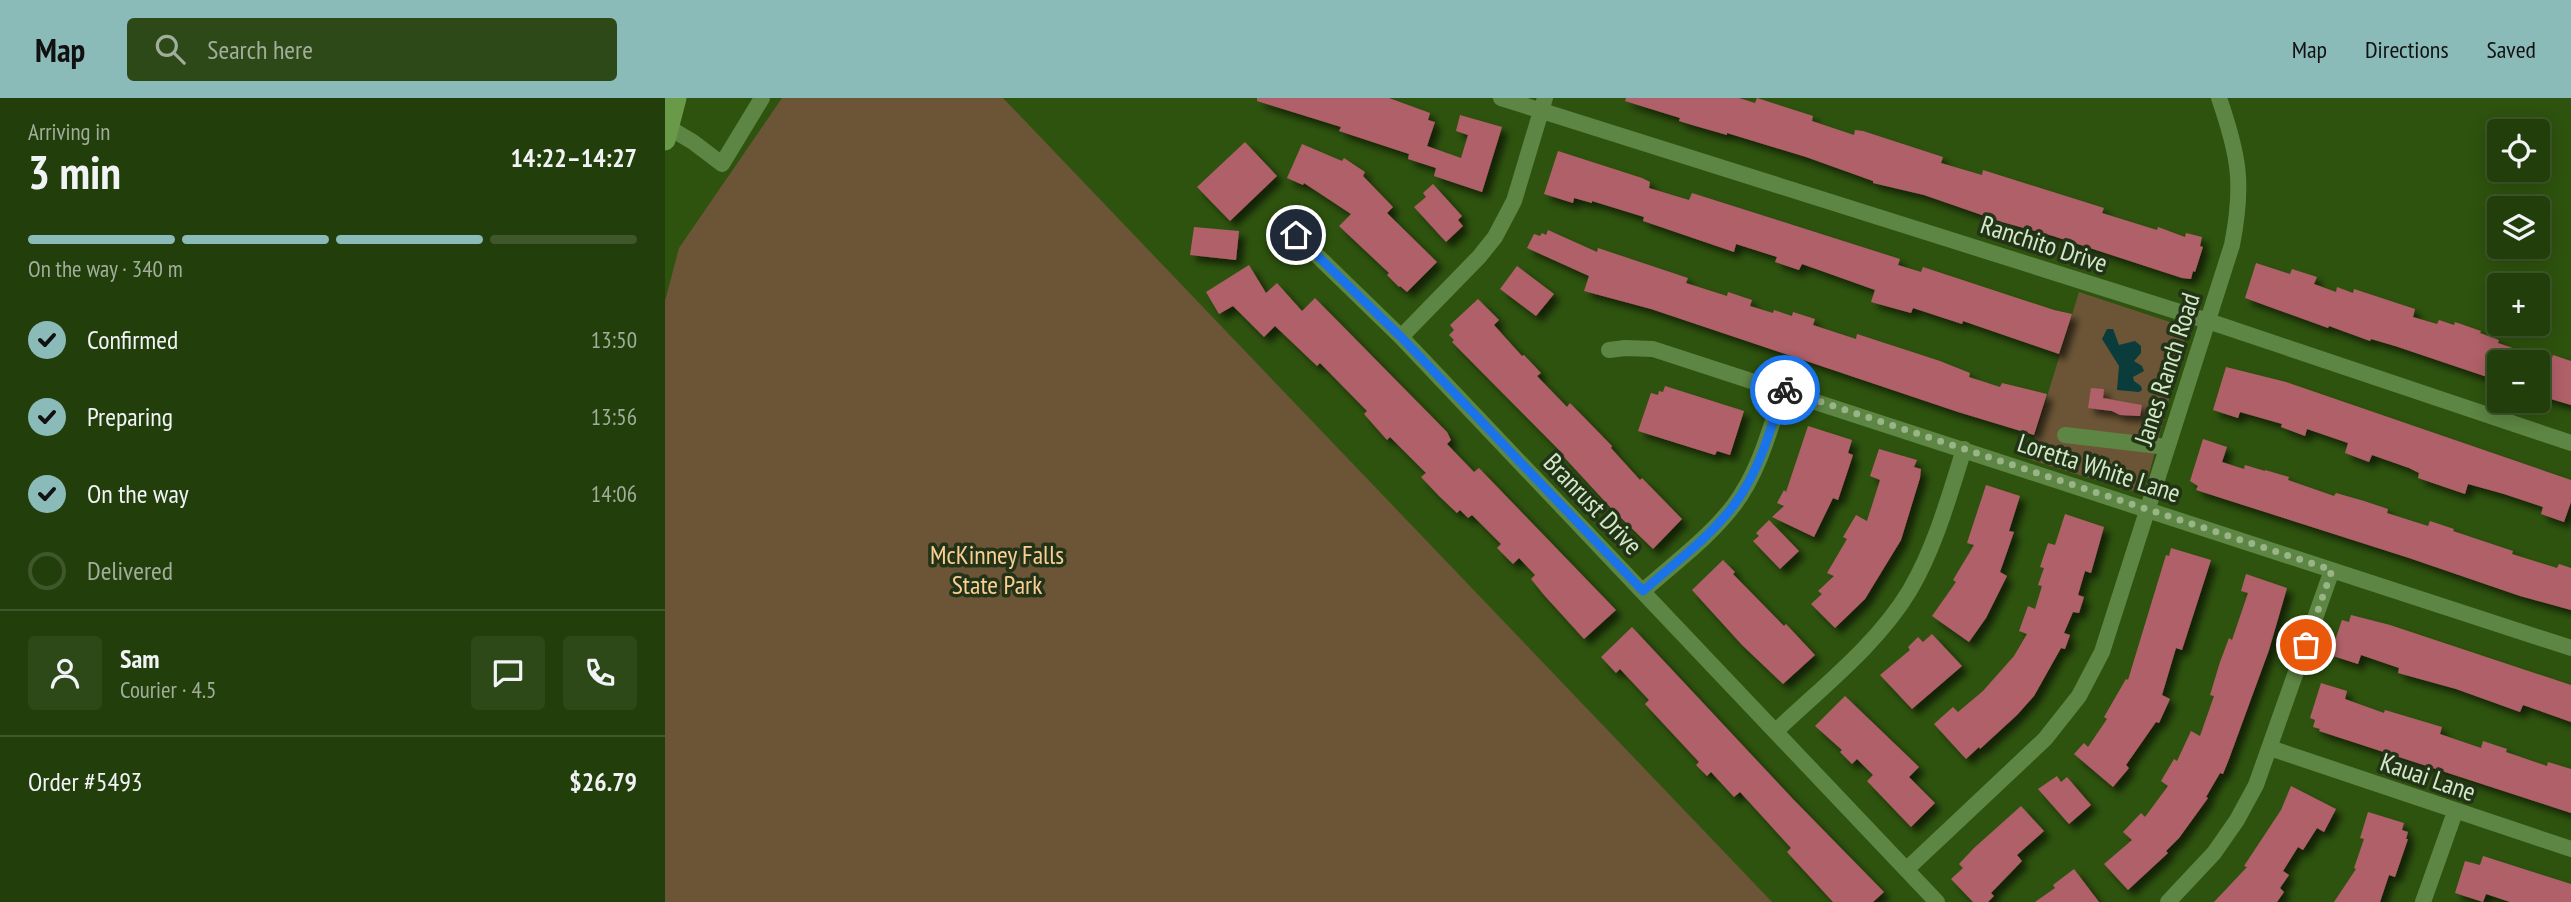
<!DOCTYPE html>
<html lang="en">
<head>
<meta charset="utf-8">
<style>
	:root { --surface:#223e0a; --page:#2e4918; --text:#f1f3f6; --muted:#a2ae9c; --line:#3f572b; --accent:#8bbbb9 }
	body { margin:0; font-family:"PT Sans Narrow",sans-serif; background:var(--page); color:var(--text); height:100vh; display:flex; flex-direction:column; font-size:26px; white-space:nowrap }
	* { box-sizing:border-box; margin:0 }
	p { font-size:23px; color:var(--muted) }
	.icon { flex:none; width:38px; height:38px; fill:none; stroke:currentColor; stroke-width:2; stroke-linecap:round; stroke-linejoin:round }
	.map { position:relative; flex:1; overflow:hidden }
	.details { display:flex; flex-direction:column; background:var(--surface); width:665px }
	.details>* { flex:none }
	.controls { position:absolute; left:1822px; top:21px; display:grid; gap:14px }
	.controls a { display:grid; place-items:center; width:63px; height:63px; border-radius:7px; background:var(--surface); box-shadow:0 4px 18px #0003,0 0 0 2px var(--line); font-size:35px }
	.pin { position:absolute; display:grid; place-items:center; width:60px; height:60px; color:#fff; margin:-30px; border:4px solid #fff; border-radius:50%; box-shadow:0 2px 7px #0007 }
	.courier { position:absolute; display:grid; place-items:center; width:70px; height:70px; margin:-35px; border:5px solid #1a73e8; border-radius:50%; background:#fff; color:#222; box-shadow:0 2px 9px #0007 }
	.summary em { font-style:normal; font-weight:600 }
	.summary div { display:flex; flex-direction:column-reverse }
	.summary { display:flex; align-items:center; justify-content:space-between; height:119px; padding:0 28px }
	h1 { font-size:46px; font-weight:600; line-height:52px }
	.bar { display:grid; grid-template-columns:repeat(4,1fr); gap:10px 7px; align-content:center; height:84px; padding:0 28px }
	.bar i { height:9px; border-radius:5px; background:var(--line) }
	.bar .current { background:var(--accent) }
	.bar p { grid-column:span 4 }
	.line { display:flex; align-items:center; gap:18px; padding:0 28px; border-top:2px solid var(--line) }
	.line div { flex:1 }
	.round { display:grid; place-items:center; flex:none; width:74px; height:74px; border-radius:7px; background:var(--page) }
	ol { padding:0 28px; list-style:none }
	li { display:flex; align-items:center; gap:21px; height:77px }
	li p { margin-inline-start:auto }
	li .icon { padding:7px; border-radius:50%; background:var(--accent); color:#111; stroke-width:4 }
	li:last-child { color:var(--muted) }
	li i { width:38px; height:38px; border:4px solid var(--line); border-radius:50% }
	header { display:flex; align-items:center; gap:42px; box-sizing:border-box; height:98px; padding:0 35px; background:var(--accent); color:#111 }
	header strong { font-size:33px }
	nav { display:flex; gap:38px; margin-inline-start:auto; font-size:24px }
	.search { width:490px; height:63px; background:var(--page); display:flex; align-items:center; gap:18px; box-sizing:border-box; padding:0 24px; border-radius:7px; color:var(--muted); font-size:26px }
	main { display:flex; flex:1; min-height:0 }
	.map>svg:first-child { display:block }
</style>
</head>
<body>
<header>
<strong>Map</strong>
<div class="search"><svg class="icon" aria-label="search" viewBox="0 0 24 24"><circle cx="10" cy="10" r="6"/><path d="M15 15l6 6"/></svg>Search here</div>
<nav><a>Map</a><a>Directions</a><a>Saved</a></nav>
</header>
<main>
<section class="details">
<div class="summary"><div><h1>3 min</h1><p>Arriving in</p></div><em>14:22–14:27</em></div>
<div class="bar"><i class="current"></i><i class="current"></i><i class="current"></i><i></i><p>On the way · 340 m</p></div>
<ol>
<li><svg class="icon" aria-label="check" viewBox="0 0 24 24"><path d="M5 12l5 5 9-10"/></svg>Confirmed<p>13:50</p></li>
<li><svg class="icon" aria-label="check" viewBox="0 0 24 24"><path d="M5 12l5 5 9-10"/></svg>Preparing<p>13:56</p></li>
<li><svg class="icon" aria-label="check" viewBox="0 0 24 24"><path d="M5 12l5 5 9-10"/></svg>On the way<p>14:06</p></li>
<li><i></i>Delivered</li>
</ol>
<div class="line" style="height:126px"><a class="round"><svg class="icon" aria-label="person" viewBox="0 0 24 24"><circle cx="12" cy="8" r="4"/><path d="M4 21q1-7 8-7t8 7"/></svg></a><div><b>Sam</b><p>Courier · 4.5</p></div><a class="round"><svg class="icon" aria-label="chat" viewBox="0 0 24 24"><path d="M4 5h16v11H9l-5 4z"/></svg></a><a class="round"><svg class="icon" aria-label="phone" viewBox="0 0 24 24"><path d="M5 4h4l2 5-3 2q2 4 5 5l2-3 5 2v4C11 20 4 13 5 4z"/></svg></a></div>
<div class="line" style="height:91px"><div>Order #5493</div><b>$26.79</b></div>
</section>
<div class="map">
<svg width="1906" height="804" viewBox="0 0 1906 804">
	<defs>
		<filter id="shadow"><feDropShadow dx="6" dy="6" stdDeviation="3.5" flood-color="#0009"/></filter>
	</defs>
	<rect width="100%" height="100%" fill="#2e530e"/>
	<path fill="#6c5536" d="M117,0H338L1107,804H0V203L14,150Z
		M1414,194L1514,227L1521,237L1484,376L1478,387L1466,393L1363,361Z"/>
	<path fill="#093c3b" d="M1442,231H1448L1454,247L1470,243L1476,248V255L1469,263L1477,268L1479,273L1468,279L1469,283L1476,288L1477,292L1474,294L1452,292L1454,268L1437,241Z"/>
	<path fill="#b06068" filter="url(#shadow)" d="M592,0H724L765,15L763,22L770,24L762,48L796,60L803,37L791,33L795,17L837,29L817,94L769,78L771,70L743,61L744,56L674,33L676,29L592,3Z
		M961,0H1074L1090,5L1092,0L1148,18L1147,23L1189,37L1190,32L1198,33L1278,59L1276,65L1317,77L1318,72L1439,110L1437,115L1492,132L1493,129L1520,139L1521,135L1537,139L1535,148L1538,149L1530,174L1528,173L1526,181L1517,180L1388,138L1337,124L1259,97L1208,85V83L1141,59L1062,35V37L1027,27L1014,23L1015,20L960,3Z
		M580,44L612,78L565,123L532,89Z
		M637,46L677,63L679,60L700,74L698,78L728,109L722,115L772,164L742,194L735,188L734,189L722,177L724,175L674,128L686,116L639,85L638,87L622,80Z
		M893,53L977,80L985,84L984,90L1024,102L1027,95L1235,161L1233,167L1256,174L1258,169L1389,212L1407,216L1394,256L1298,223L1297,226L1248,210L1246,215L1206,204L1210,192L1137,166L1134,172L1110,164L1112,159L1071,146L1069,154L984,125L978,123L979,119L927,103V105L909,100L908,105L879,96Z
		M768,86L797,118L793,122L798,128L781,144L749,109L761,99L758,95Z
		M529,129L574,133L571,162L525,157Z
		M883,132L932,154L933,150L1023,180L1021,185L1062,198L1063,194L1087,202L1085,208L1108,215L1109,212L1127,218L1128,214L1150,221L1148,227L1191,241L1192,236L1275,263L1305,275L1304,279L1335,289L1337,285L1382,296L1369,337L1293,314L986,211L919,193L924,178L862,150L869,136L875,138L877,135L881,137Z
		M1591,165L1625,176L1627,171L1652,179L1649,186L1671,194L1672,189L1688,195L1689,191L1750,211L1748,219L1772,226L1774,222L1789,227L1790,224L1816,233L1815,235L1834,242L1833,245L1886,263L1888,257L1906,263V307L1872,297V264H1834V283L1730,248L1706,241L1705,243L1664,228L1663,230L1580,200Z
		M584,167L601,195L612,185L637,213L650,200L782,334L786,342L782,346L809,374L814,370L951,512L919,541L879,497L866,481L870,477L854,460L848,466L832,450L836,446L807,417L803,420L795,412L792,415L774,398L756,379L761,375L725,339L722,342L699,316L702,313L655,265L652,268L610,228L599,239L568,208L554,216L541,194Z
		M852,168L889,196L871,218L835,191Z
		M813,201L834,222L829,227L857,258L859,257L876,275L872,278L902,309L905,305L947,348L946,350L975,382L977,380L1017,421L988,451L946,410L898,358L899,357L787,244L789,242L784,237L789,232L785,227Z
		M1561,269L1621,284L1906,382V404L1899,424L1876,416L1878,409L1839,396L1803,386L1800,396L1753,380L1754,375L1744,370L1707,357L1704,364L1680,355L1683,345L1642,331L1640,338L1616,329L1617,326L1575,314L1573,320L1548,312Z
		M1000,288L1079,313L1065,357L1052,353L1050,357L973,333L986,295L993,297L994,293L998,294Z
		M1426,290L1439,291L1438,300L1477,307L1475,318L1455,317L1447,313L1423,310Z
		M1143,328L1187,342L1183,355L1188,357L1173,402L1168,400L1149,439L1107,419L1119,408L1112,405L1119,392L1121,394Z
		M1538,341L1562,349L1557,364L1579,371L1580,367L1600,373V372L1624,379L1623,382L1669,398L1671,395L1699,403L1723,411L1722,415L1763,428L1765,423L1789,431L1788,433L1848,453L1847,456L1892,470L1894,466L1906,470V512L1855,498L1744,460L1531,392L1533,388L1525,383Z
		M1214,351L1252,362L1249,369L1256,371L1255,380L1236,442L1200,501L1170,530L1146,506L1157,496L1153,493L1169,478L1162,475L1182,441L1178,439L1191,417L1202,423L1215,382L1205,378Z
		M1321,387L1355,398L1344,433L1349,434L1335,474L1342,478L1321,520L1304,544L1267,518L1291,484L1288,482L1309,447L1302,445Z
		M1400,416L1439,429L1426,475L1420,473L1413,497L1419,499L1414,515L1408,514L1399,535L1405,537L1400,551L1396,550L1369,598L1352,617L1315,651L1314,649L1301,661L1269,626L1288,609L1293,614L1318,593L1349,558L1362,536L1354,533L1363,508L1370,511L1377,488L1373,487L1379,470L1375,469L1383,445L1390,447Z
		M1104,422L1134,453L1115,471L1088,443L1094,438L1091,435Z
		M1506,450L1546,462L1517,552L1511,550L1497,597L1505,601L1494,625L1491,624L1461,667L1464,670L1448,689L1409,656L1419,645L1423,649L1442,621L1439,619L1461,581L1463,582L1501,457L1504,458Z
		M1058,462L1070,474L1068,476L1119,528L1121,526L1150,557L1118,586L1077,547L1027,492Z
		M1581,476L1622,490L1604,552L1564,661L1558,676L1555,675L1541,699L1543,700L1514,740L1501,753L1503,755L1463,792L1439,766L1467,742L1458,734L1476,715L1480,719L1503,688L1496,683L1509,661L1512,663L1526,633L1535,638L1549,598L1545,597L1555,564L1564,540L1567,542L1583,495L1576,493Z
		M1686,517L1725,527L1906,587V624L1858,607L1855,614L1791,591L1733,575L1734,570L1696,557L1693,566L1665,557L1677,522L1684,524Z
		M967,529L1128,701L1219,794L1208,804H1168L1122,754L1126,750L1075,694L1069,699L1046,674L1042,678L1031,667L1034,664L980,606L984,602L955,571L951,575L936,559Z
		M1267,536L1297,568L1247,611L1215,577L1245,552L1243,549L1253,539L1258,544Z
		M1656,585L1682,593L1680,601L1719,615L1720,612L1777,629L1775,636L1816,650L1818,643L1842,651L1841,654L1882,668L1883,664L1906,671V715L1654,633L1655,631L1648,629L1650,622L1645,620Z
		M1180,598L1254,669L1244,679L1270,705L1246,729L1202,683L1208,677L1192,661L1187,666L1175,654L1177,652L1150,628Z
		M1392,678L1396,684L1402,679L1426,707L1404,726L1373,691Z
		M1626,688L1671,711L1659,734L1652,730L1638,752L1633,749L1618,773L1624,777L1615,790L1619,794L1612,804H1549L1582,769L1579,768L1616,712Z
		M1356,708L1379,733L1352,757L1357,763L1326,795L1329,798L1323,804H1308L1286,781L1298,770L1294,766L1309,750Z
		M1703,714L1739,725L1737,732L1743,734L1741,741H1743L1730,779L1724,777L1715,804H1669L1691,771L1689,770L1699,741L1695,740Z
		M1818,758L1906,786V804H1845L1821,796L1818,804L1790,795L1800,763L1815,767Z
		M1409,771L1434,804H1370L1390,790L1388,787Z"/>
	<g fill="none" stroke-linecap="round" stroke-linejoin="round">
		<path stroke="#5d8543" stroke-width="16" d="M836,0L1543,223L1906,345
			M3,29L28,44L57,66L97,0
			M631,137L736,239L1272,804
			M736,239L814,159L830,139L849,103L880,0
			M944,252L960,250L988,251L1906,550
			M1400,337L1502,349
			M978,493C1008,466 1044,440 1069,407C1094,374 1105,331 1118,292
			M1111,633C1157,589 1212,547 1245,492C1270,449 1284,399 1299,351
			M1605,650L1906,751
			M1243,770L1380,641L1414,598L1437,554L1567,147C1579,86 1574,58 1554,0
			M1503,804L1549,755L1572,722L1591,687L1667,472
			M1758,804L1790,714"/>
		<path stroke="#699a48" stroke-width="21" d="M0,42L11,0"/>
	</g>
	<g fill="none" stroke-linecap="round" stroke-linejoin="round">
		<path stroke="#99b486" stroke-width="7" stroke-dasharray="0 12.6" d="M1120,292L1667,472L1641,547"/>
		<path stroke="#1a73e8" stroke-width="9" d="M631,137L736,239L978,493C1008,466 1044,440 1069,407C1094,374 1106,331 1118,292H1120"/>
	</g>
	<g text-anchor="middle" stroke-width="7" stroke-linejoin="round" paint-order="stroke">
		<g font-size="26" fill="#d2e9c6" stroke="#223317">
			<text transform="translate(1379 146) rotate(18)" y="9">Ranchito Drive</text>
			<text transform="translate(1502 271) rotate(-72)" y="9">Janes Ranch Road</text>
			<text transform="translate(1434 370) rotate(18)" y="9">Loretta White Lane</text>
			<text transform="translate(928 406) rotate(46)" y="9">Branrust Drive</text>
			<text transform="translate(1763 679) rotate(19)" y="9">Kauai Lane</text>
		</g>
		<g font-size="26" fill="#fbce93" stroke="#223317">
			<text x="332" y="466">McKinney Falls<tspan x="332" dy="30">State Park</tspan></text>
		</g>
	</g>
</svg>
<div class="controls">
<a><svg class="icon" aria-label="locate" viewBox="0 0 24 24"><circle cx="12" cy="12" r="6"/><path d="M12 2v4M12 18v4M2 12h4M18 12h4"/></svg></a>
<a><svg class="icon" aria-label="layers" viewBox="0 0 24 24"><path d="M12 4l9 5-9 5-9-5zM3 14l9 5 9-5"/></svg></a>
<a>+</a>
<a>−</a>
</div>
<div class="pin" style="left:1641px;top:547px;background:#ea580c"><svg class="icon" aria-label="bag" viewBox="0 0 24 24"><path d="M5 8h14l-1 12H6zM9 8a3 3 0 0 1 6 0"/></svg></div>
<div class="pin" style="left:631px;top:137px;background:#1f2937"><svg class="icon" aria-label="home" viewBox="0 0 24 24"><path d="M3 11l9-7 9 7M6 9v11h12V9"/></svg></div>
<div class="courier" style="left:1120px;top:292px"><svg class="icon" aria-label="bike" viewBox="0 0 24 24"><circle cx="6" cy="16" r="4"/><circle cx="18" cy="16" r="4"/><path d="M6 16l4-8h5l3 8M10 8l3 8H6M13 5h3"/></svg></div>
</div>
</main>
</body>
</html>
